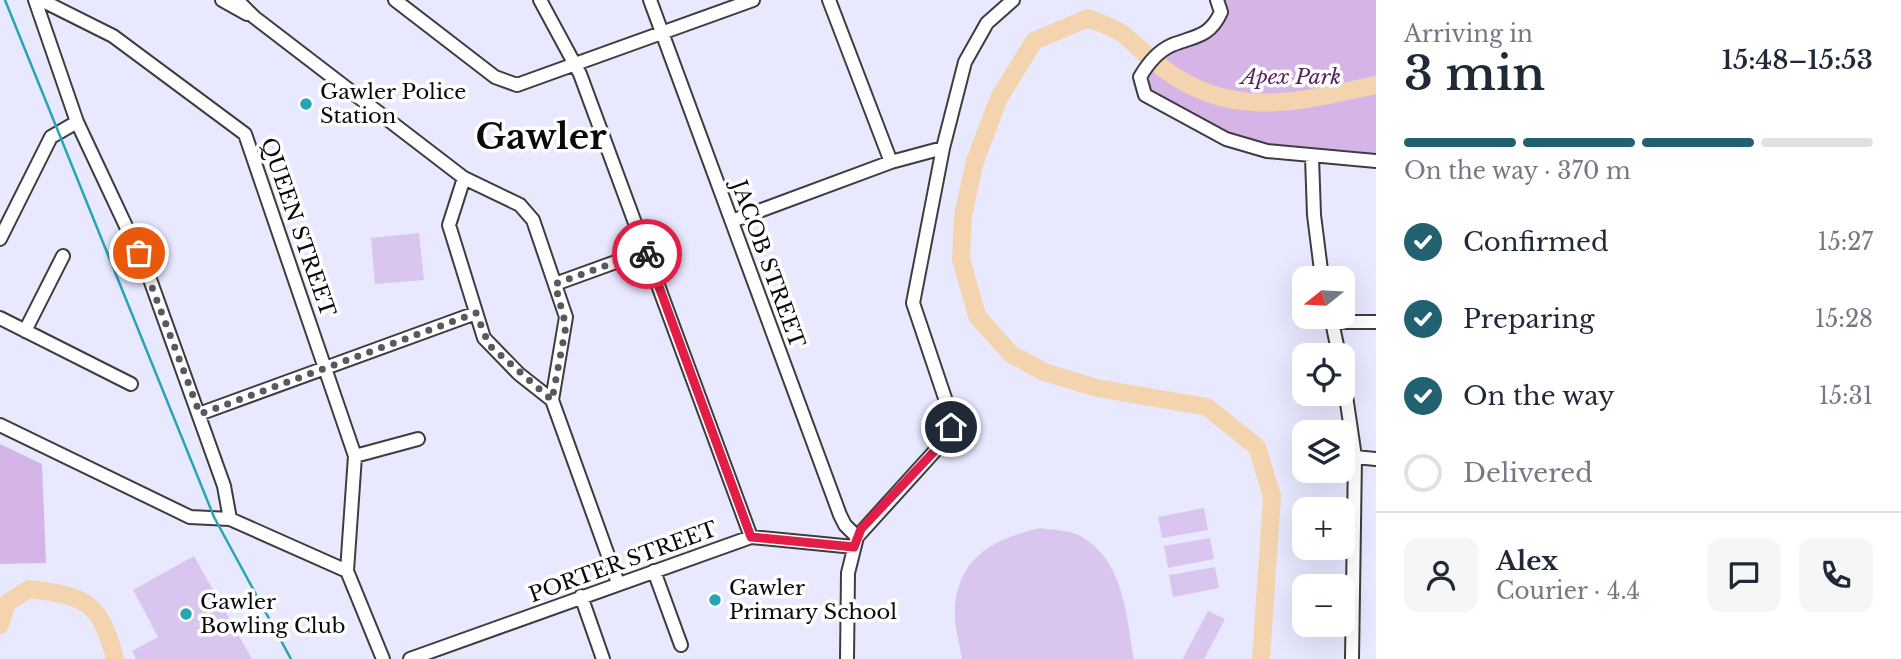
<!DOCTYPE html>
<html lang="en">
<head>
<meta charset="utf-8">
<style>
	:root { --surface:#fff; --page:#f6f6f7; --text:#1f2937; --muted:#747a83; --line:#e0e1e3; --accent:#226170 }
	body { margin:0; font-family:"Libre Baskerville",serif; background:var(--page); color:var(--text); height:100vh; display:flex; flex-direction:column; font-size:26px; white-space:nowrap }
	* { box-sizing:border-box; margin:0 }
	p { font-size:23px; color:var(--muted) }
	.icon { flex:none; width:38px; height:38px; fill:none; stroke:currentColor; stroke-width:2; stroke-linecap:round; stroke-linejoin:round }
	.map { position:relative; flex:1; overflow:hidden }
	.details { display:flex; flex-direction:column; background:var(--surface); width:525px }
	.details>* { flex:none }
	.needle { width:46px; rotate:252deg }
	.controls { position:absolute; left:1292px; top:266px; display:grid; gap:14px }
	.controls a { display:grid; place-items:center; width:63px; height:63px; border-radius:14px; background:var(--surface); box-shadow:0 7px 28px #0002; font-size:35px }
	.pin { position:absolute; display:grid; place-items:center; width:60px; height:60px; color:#fff; margin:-30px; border:4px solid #fff; border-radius:50%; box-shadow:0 2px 7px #0007 }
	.courier { position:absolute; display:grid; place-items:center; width:70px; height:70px; margin:-35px; border:5px solid #e11d48; border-radius:50%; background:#fff; color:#222; box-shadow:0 2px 9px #0007 }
	.summary em { font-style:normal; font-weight:600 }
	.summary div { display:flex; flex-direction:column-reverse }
	.summary { display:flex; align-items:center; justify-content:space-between; height:119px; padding:0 28px }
	h1 { font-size:46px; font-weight:600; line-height:52px }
	.bar { display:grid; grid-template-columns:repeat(4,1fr); gap:10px 7px; align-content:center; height:84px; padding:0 28px }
	.bar i { height:9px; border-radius:5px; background:var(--line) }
	.bar .active { background:var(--accent) }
	.bar p { grid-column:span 4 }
	.line { display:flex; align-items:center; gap:18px; padding:0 28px; border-top:2px solid var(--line) }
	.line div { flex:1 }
	.round { display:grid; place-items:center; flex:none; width:74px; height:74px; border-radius:14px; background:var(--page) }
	ol { padding:0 28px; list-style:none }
	li { display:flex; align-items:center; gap:21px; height:77px }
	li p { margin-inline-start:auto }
	li .icon { padding:7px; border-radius:50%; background:var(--accent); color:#fff; stroke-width:4 }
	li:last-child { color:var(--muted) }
	li i { width:38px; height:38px; border:4px solid var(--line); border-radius:50% }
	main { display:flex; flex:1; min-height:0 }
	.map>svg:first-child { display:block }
</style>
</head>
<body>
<main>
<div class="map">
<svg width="1376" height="659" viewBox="0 0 1376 659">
	<rect width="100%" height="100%" fill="#e8e9ff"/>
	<path fill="#d5b4e7" d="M1217,0H1376V161L1267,151L1145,95L1146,67L1215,26Z
		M0,444L42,464L46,563L0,564Z"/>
	<path fill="#dac5ee" d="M419,233L424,280L375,284L371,238Z
		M1204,508L1208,530L1162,538L1158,517Z
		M1040,528C1052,530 1068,530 1078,535C1124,558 1126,614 1134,659H962C960,644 954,626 955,610C957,557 994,539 1040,528Z
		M1210,538L1214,559L1168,568L1164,546Z
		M194,556L252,659H136L132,651L158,637L133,590Z
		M1215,567L1219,588L1173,597L1169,575Z
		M1208,611L1225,619L1204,659H1186L1183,658Z"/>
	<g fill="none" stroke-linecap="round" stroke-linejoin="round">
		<path stroke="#f4d4ae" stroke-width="18" d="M0,625L7,603L29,589C86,596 100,601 115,659
			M1261,659L1272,496L1257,447L1207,407L1097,388L1044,372L1011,354L977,316L961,259L963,215L975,161L999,98L1034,41L1088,18C1099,23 1113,27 1123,34C1137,45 1149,59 1164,69C1234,121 1299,101 1376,85"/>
		<g stroke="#3d3d3d" stroke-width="16">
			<path id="minor" d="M35,0L77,122L147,271L224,486L230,519
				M41,0L113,36L245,134L355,456L347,571
				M222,0L247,14
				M237,0L254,17L464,178
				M395,0L495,77L517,85L753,0
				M540,0L580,74L751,537
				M650,0L840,515L845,525L857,537
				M829,0L891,162
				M1217,0L1221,12C1210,37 1195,36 1172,45C1158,51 1147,65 1140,77L1145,95L1226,139L1267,151L1376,161
				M1312,157L1314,215L1322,278
				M464,178L520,205L533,220L566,317L552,400L519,374L484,338L449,225Z
				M732,221L891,162L943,148
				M0,239L51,137L77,122
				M555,284L646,251
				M1331,317L1339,355
				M0,318L131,384
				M1332,322H1376
				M25,331L63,256
				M1342,369L1355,457L1352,659
				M552,400L618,583
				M199,414L476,313
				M0,425L190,517L230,519L347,571L383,659
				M355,456L418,439
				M1355,457L1376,459
				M654,571L681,645
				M581,596L603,659
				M410,659L751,537L854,547
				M847,659L848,573L857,537L944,441L951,427V416L913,303L943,148L965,62L987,23L1013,0"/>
		</g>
		<use href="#minor" stroke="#fff" stroke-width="12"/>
		<path stroke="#26a5b6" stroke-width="2.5" d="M5,0L214,517L291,659"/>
	</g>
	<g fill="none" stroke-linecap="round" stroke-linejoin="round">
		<path stroke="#585860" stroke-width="7" stroke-dasharray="0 12.6" d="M139,253L200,414L476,313L489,345L552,400L566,326L555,284L646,251L647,254"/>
		<path stroke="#e11d48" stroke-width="9" d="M647,254L751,537L854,547L861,529L944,441L951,427"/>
	</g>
	<g fill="#26a5b6" stroke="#fff" stroke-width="2.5">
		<circle cx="306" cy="104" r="7"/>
		<circle cx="715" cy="600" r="7"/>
		<circle cx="186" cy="614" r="7"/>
	</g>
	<g text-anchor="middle" stroke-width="7" stroke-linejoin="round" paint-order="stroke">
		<g font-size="21" font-style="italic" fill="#5d1d5f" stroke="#fff">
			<text x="1291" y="84">Apex Park</text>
		</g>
		<g font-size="21" fill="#0a0a0a" stroke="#fff" text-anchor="start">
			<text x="320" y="99">Gawler Police<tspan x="320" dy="24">Station</tspan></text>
			<text x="729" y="595">Gawler<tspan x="729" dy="24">Primary School</tspan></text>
			<text x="200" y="609">Gawler<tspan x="200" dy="24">Bowling Club</tspan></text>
		</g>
		<g font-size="21" fill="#0a0a0a" stroke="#fff">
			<text transform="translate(298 227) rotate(71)" y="7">QUEEN STREET</text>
			<text transform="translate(768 264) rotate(70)" y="7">JACOB STREET</text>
			<text transform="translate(623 562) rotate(-20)" y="7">PORTER STREET</text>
		</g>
		<g font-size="35" font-weight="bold" fill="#0a0a0a" stroke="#fff">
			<text x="541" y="149">Gawler</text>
		</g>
	</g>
</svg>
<div class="controls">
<a><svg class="needle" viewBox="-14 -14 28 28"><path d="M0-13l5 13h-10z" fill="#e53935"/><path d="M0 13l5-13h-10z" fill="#747a83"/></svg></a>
<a><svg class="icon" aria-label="locate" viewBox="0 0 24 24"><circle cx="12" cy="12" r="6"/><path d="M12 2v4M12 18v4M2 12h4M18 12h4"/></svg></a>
<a><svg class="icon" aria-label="layers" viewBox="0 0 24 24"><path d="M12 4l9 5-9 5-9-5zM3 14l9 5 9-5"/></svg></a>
<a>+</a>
<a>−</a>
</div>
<div class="pin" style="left:139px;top:253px;background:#ea580c"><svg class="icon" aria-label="bag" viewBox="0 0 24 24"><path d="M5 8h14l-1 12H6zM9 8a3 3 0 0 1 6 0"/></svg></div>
<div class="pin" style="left:951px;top:427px;background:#1f2937"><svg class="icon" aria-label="home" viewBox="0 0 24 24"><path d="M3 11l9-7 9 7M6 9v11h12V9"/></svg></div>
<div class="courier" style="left:647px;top:254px"><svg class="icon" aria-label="bike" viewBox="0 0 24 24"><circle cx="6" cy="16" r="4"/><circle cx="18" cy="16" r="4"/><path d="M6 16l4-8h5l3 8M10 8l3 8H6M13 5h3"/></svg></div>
</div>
<section class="details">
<div class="summary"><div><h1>3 min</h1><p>Arriving in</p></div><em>15:48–15:53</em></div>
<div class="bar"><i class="active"></i><i class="active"></i><i class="active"></i><i></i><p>On the way · 370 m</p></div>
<ol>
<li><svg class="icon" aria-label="check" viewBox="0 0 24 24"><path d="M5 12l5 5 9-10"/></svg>Confirmed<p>15:27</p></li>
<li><svg class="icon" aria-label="check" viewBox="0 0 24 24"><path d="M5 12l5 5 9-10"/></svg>Preparing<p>15:28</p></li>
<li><svg class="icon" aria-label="check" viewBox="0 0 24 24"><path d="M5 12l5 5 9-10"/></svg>On the way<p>15:31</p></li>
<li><i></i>Delivered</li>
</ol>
<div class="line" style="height:126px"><a class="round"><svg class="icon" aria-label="person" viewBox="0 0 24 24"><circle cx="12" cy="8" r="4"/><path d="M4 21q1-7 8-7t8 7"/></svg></a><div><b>Alex</b><p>Courier · 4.4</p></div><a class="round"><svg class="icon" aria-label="chat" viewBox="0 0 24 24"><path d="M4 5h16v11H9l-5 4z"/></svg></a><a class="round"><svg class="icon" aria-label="phone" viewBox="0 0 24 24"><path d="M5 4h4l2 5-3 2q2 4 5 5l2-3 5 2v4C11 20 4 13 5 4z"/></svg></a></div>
</section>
</main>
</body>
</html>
